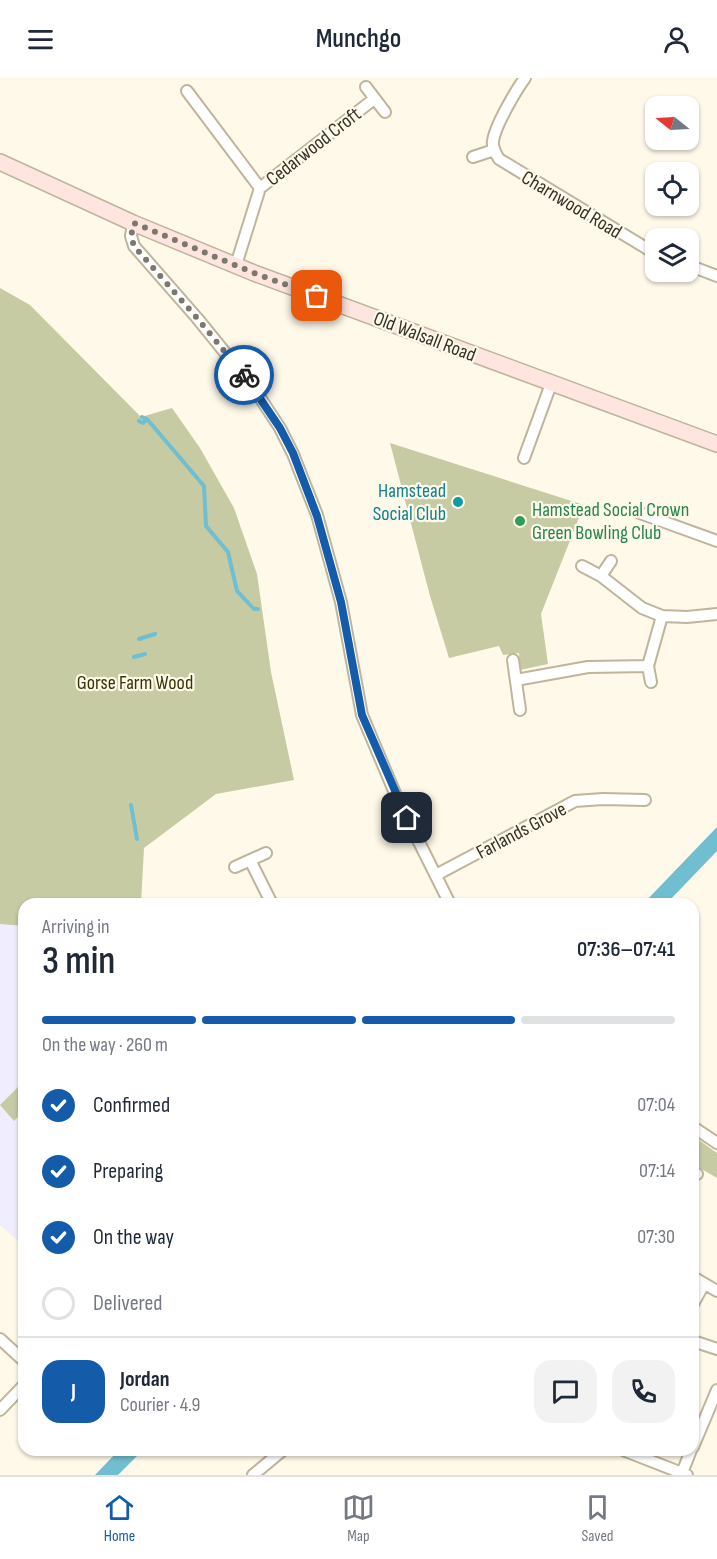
<!DOCTYPE html>
<html lang="en">
<head>
<meta charset="utf-8">
<style>
	:root { --surface:#fff; --page:#f2f2f3; --text:#1f2937; --muted:#747a83; --line:#e0e1e3; --accent:#145baa }
	body { margin:0; font-family:"Sofia Sans Condensed",sans-serif; background:var(--page); color:var(--text); height:100vh; display:flex; flex-direction:column; font-size:22px; white-space:nowrap }
	* { box-sizing:border-box; margin:0 }
	p { font-size:20px; color:var(--muted) }
	.icon { flex:none; width:33px; height:33px; fill:none; stroke:currentColor; stroke-width:2; stroke-linecap:round; stroke-linejoin:round }
	.map { position:relative; flex:1; overflow:hidden }
	.details { position:absolute; left:18px; top:820px; width:681px; height:558px; display:flex; flex-direction:column; background:var(--surface); border-radius:18px; box-shadow:0 2px 4px #0004 }
	.details>* { flex:none }
	.needle { width:39px; rotate:288deg }
	.fabs { position:absolute; left:645px; top:18px; display:grid; gap:12px }
	.fabs a { display:grid; place-items:center; width:54px; height:54px; border-radius:12px; background:var(--surface); box-shadow:0 2px 4px #0004; font-size:30px }
	.pin { position:absolute; display:grid; place-items:center; width:51px; height:51px; color:#fff; margin:-26px; border-radius:12px; box-shadow:0 3px 9px #0006 }
	.courier { position:absolute; display:grid; place-items:center; width:60px; height:60px; margin:-30px; border:4px solid #145baa; border-radius:50%; background:#fff; color:#222; box-shadow:0 2px 8px #0007 }
	.summary em { font-style:normal; font-weight:600 }
	.summary div { display:flex; flex-direction:column-reverse }
	.summary { display:flex; align-items:center; justify-content:space-between; height:102px; padding:0 24px }
	h1 { font-size:39px; font-weight:600; line-height:45px }
	.bar { display:grid; grid-template-columns:repeat(4,1fr); gap:9px 6px; align-content:center; height:72px; padding:0 24px }
	.bar i { height:8px; border-radius:4px; background:var(--line) }
	.bar .selected { background:var(--accent) }
	.bar p { grid-column:span 4 }
	.line { display:flex; align-items:center; gap:15px; padding:0 24px; border-top:2px solid var(--line) }
	.line div { flex:1 }
	.round { display:grid; place-items:center; flex:none; width:63px; height:63px; border-radius:18px; background:var(--page) }
	ol { padding:0 24px; list-style:none }
	li { display:flex; align-items:center; gap:18px; height:66px }
	li p { margin-inline-start:auto }
	li .icon { padding:6px; border-radius:50%; background:var(--accent); color:#fff; stroke-width:4 }
	li:last-child { color:var(--muted) }
	li i { width:33px; height:33px; border:3px solid var(--line); border-radius:50% }
	header { display:flex; justify-content:space-between; align-items:center; height:78px; padding:0 24px; background:var(--surface); font-size:27px; font-weight:600 }
	.dock { display:flex; justify-content:space-around; align-items:center; height:84px; border-top:2px solid var(--line); background:var(--surface); font-size:16px; color:var(--muted) }
	.dock a { display:grid; justify-items:center; gap:3px }
	.dock .selected { color:var(--accent) }
	.map>svg:first-child { display:block }
</style>
</head>
<body>
<header><svg class="icon" aria-label="menu" viewBox="0 0 24 24"><path d="M4 6h16M4 12h16M4 18h16"/></svg>Munchgo<svg class="icon" aria-label="person" viewBox="0 0 24 24"><circle cx="12" cy="8" r="4"/><path d="M4 21q1-7 8-7t8 7"/></svg></header>
<div class="map">
<svg width="717" height="1397" viewBox="0 0 717 1397">
	<rect width="100%" height="100%" fill="#fff9e9"/>
	<path fill="#f0edfe" d="M0,846L24,848V1168L0,1147Z"/>
	<path fill="#c6cba4" d="M0,210L30,227L141,339L172,330L200,370L234,430L257,496L271,594L294,702L216,716L144,770L141,826H24V848L0,846Z
		M390,365L584,427L541,536L548,586L520,592L519,575L503,577L499,568L449,580L430,518Z
		M22,1005L24,1033L14,1043L0,1027Z
		M693,1058L717,1075V1100L693,1086Z"/>
	<path fill="#70becf" d="M717,749V773L666,826H643Z
		M118,1373H142L118,1397H95Z"/>
	<g fill="none" stroke-linecap="round" stroke-linejoin="round">
		<path stroke="#70becf" stroke-width="4" d="M142,339L147,341L204,408L206,448L228,474L237,513L254,531H258
			M139,343L143,345L147,341
			M139,561L155,556
			M134,579L145,576
			M131,727L137,761"/>
		<g stroke="#beb59c" stroke-width="14">
			<path id="minor" d="M525,0C516,12 495,48 493,63C492,70 496,76 499,81L656,176
				M366,9L385,34
				M187,13L260,110
				M473,79L494,72
				M133,145L131,158L134,168L197,240L253,309L280,350L293,376L317,437L341,524L362,637L397,720L450,826
				M236,187L260,110L374,21
				M688,187L717,198
				M524,380L551,306
				M637,434L717,463
				M582,488L601,498L642,530L662,538L687,539L717,536
				M601,498L611,483
				M513,582L520,632
				M516,602L588,589L648,588
				M651,604L648,588L662,538
				M250,782L272,826
				M235,789L266,775
				M436,797L575,723L603,721L645,722
				M693,1049L717,1065
				M693,1094L697,1096
				M693,1199L717,1213
				M693,1226L704,1206
				M0,1261L24,1283
				M693,1263L717,1271
				M0,1332L24,1307
				M693,1369L717,1312
				M623,1372L687,1397
				M682,1395L691,1372
				M253,1397L283,1372"/>
		</g>
		<g stroke="#beb59c" stroke-width="18">
			<path id="secondary" d="M0,84L133,145L254,195L717,366"/>
		</g>
		<use href="#minor" stroke="#fff" stroke-width="10"/>
		<use href="#secondary" stroke="#fee5e0" stroke-width="15"/>
	</g>
	<g fill="none" stroke-linecap="round" stroke-linejoin="round">
		<path stroke="#7c786c" stroke-width="6" stroke-dasharray="0 10.8" d="M244,297L197,240L134,168L131,158L134,145L254,195L317,218"/>
		<path stroke="#145baa" stroke-width="8" d="M244,297L280,350L293,375L317,438L341,524L362,637L407,740"/>
	</g>
	<circle fill="#0f9aa8" stroke="#fff9e9" stroke-width="2" cx="458" cy="424" r="6"/>
	<circle fill="#2e9e5b" stroke="#fff9e9" stroke-width="2" cx="520" cy="443" r="6"/>
	<g text-anchor="middle" stroke-width="4.5" stroke-linejoin="round" paint-order="stroke">
		<g font-size="20" fill="#353228" stroke="#fff9e9">
			<text transform="translate(313 68) rotate(-38)" y="7">Cedarwood Croft</text>
			<text transform="translate(572 126) rotate(31)" y="7">Charnwood Road</text>
			<text transform="translate(425 258) rotate(21)" y="7">Old Walsall Road</text>
			<text transform="translate(521 752) rotate(-28)" y="7">Farlands Grove</text>
		</g>
		<g font-size="20" fill="#0d838f" stroke="#fff9e9" text-anchor="end">
			<text x="446" y="419">Hamstead<tspan x="446" dy="23">Social Club</tspan></text>
		</g>
		<g font-size="20" fill="#27864d" stroke="#fff9e9" text-anchor="start">
			<text x="532" y="438">Hamstead Social Crown<tspan x="532" dy="23">Green Bowling Club</tspan></text>
		</g>
		<g font-size="20" fill="#343606" stroke="#fff9e9">
			<text x="135" y="611">Gorse Farm Wood</text>
		</g>
	</g>
</svg>
<div class="fabs">
<a><svg class="needle" viewBox="-14 -14 28 28"><path d="M0-13l5 13h-10z" fill="#e53935"/><path d="M0 13l5-13h-10z" fill="#747a83"/></svg></a>
<a><svg class="icon" aria-label="locate" viewBox="0 0 24 24"><circle cx="12" cy="12" r="6"/><path d="M12 2v4M12 18v4M2 12h4M18 12h4"/></svg></a>
<a><svg class="icon" aria-label="layers" viewBox="0 0 24 24"><path d="M12 4l9 5-9 5-9-5zM3 14l9 5 9-5"/></svg></a>
</div>
<div class="pin" style="left:317px;top:218px;background:#ea580c"><svg class="icon" aria-label="bag" viewBox="0 0 24 24"><path d="M5 8h14l-1 12H6zM9 8a3 3 0 0 1 6 0"/></svg></div>
<div class="pin" style="left:407px;top:740px;background:#1f2937"><svg class="icon" aria-label="home" viewBox="0 0 24 24"><path d="M3 11l9-7 9 7M6 9v11h12V9"/></svg></div>
<div class="courier" style="left:244px;top:297px"><svg class="icon" aria-label="bike" viewBox="0 0 24 24"><circle cx="6" cy="16" r="4"/><circle cx="18" cy="16" r="4"/><path d="M6 16l4-8h5l3 8M10 8l3 8H6M13 5h3"/></svg></div>
<section class="details">
<div class="summary"><div><h1>3 min</h1><p>Arriving in</p></div><em>07:36–07:41</em></div>
<div class="bar"><i class="selected"></i><i class="selected"></i><i class="selected"></i><i></i><p>On the way · 260 m</p></div>
<ol>
<li><svg class="icon" aria-label="check" viewBox="0 0 24 24"><path d="M5 12l5 5 9-10"/></svg>Confirmed<p>07:04</p></li>
<li><svg class="icon" aria-label="check" viewBox="0 0 24 24"><path d="M5 12l5 5 9-10"/></svg>Preparing<p>07:14</p></li>
<li><svg class="icon" aria-label="check" viewBox="0 0 24 24"><path d="M5 12l5 5 9-10"/></svg>On the way<p>07:30</p></li>
<li><i></i>Delivered</li>
</ol>
<div class="line" style="height:108px"><b class="round" style="background:var(--accent);color:#fff">J</b><div><b>Jordan</b><p>Courier · 4.9</p></div><a class="round"><svg class="icon" aria-label="chat" viewBox="0 0 24 24"><path d="M4 5h16v11H9l-5 4z"/></svg></a><a class="round"><svg class="icon" aria-label="phone" viewBox="0 0 24 24"><path d="M5 4h4l2 5-3 2q2 4 5 5l2-3 5 2v4C11 20 4 13 5 4z"/></svg></a></div>
</section>
</div>
<nav class="dock">
<a class="selected"><svg class="icon" aria-label="home" viewBox="0 0 24 24"><path d="M3 11l9-7 9 7M6 9v11h12V9"/></svg>Home</a>
<a><svg class="icon" aria-label="map" viewBox="0 0 24 24"><path d="M3 6l6-2 6 2 6-2v14l-6 2-6-2-6 2zM9 4v14M15 6v14"/></svg>Map</a>
<a><svg class="icon" aria-label="saved" viewBox="0 0 24 24"><path d="M7 4h10v16l-5-4-5 4z"/></svg>Saved</a>
</nav>
</body>
</html>
